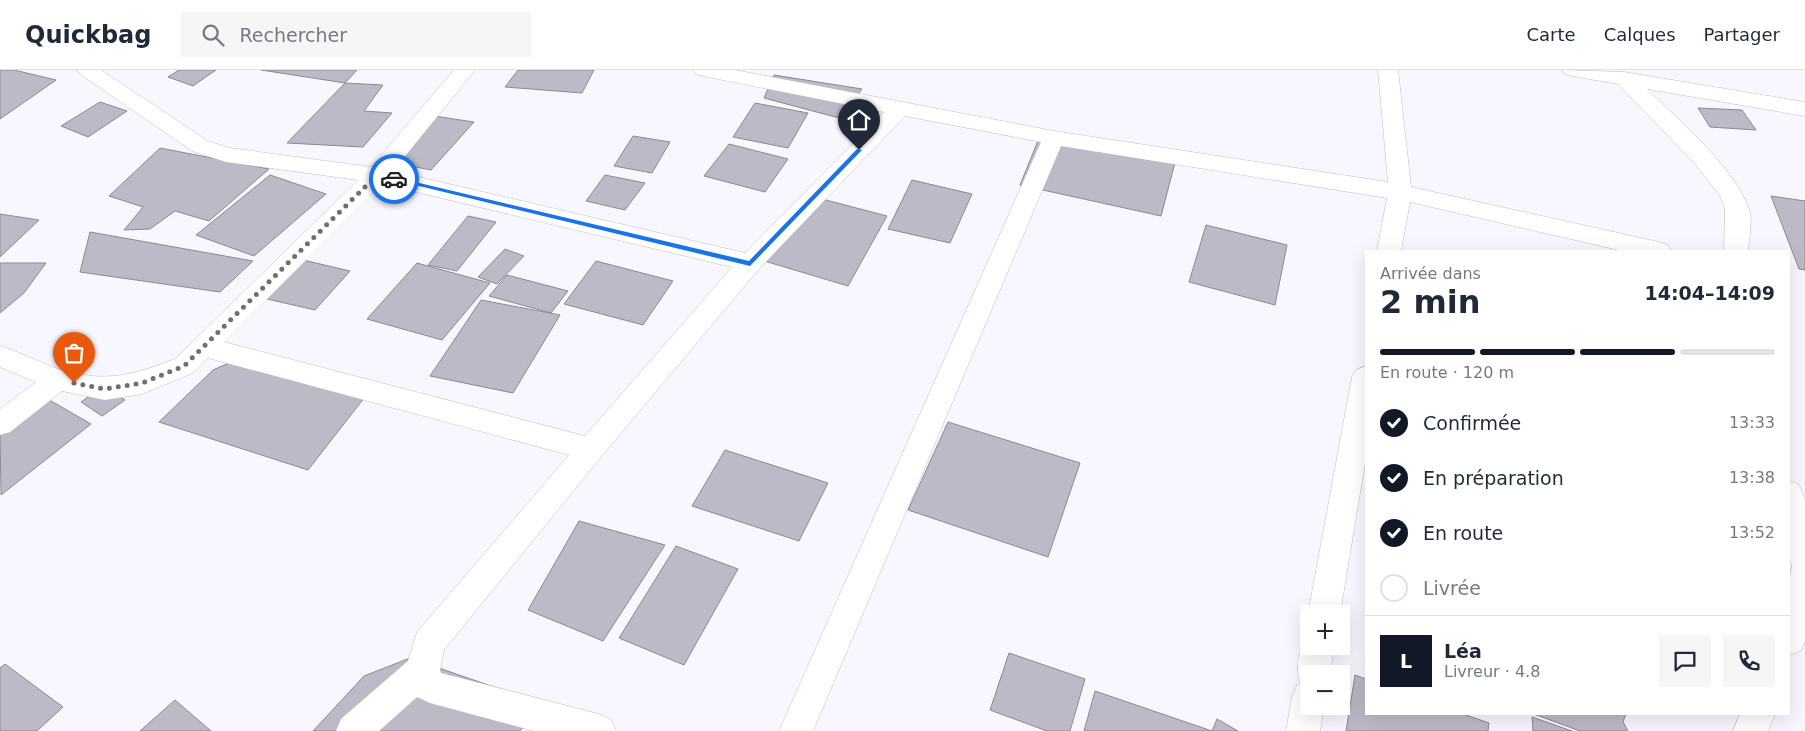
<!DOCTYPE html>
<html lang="fr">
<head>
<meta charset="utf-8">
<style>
	:root { --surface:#fff; --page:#f6f6f7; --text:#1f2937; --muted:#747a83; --line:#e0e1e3; --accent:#111827 }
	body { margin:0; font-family:"DejaVu Sans",sans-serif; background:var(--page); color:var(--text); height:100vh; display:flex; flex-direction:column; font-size:19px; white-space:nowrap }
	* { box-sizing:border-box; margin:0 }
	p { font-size:16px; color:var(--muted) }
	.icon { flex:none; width:28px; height:28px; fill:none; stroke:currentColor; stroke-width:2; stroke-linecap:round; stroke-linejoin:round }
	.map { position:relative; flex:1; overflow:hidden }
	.sheet { position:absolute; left:1365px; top:180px; width:425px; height:465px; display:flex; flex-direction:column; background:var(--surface); border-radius:0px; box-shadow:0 5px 20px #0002 }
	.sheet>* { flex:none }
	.controls { position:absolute; left:1300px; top:535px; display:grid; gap:10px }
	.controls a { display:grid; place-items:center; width:50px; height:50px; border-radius:0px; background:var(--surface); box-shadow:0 5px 20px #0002; font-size:25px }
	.pin { position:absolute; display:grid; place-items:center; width:42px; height:42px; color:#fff; margin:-51px -21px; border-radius:50% 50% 50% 0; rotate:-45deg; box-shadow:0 0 5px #0007 }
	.pin .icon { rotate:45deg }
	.courier { position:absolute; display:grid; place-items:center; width:50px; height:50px; margin:-25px; border:4px solid #1a73e8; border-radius:50%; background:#fff; color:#222; box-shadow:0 1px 6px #0007 }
	.head em { font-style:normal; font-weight:700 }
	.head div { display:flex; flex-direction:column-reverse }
	.head { display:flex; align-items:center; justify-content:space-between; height:85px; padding:0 15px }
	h1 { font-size:32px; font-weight:700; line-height:38px }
	.bar { display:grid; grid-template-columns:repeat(4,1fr); gap:8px 5px; align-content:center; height:60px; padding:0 15px }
	.bar i { height:6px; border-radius:4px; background:var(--line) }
	.bar .selected { background:var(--accent) }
	.bar p { grid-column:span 4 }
	.line { display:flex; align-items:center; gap:12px; padding:0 15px; border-top:1px solid var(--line) }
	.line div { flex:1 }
	.round { display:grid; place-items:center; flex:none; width:52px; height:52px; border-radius:0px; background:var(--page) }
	ol { padding:0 15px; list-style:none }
	li { display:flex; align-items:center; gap:15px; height:55px }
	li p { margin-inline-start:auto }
	li .icon { padding:5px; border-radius:50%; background:var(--accent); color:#fff; stroke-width:4 }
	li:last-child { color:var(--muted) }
	li i { width:28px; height:28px; border:2px solid var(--line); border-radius:50% }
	header { display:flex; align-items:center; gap:30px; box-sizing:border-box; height:70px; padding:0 25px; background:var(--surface); border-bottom:1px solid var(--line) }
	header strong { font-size:24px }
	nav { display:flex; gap:28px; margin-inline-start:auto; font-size:18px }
	.search { width:350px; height:45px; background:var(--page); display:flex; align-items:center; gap:12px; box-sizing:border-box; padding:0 18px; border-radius:0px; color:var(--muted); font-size:19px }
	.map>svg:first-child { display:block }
</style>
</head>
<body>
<header>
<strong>Quickbag</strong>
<div class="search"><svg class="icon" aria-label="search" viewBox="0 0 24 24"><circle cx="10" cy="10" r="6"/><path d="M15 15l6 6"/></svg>Rechercher</div>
<nav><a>Carte</a><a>Calques</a><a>Partager</a></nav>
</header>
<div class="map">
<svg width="1805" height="661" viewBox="0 0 1805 661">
	<rect width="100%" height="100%" fill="#f8f7ff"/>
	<path fill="#bcbac6" stroke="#8b8994" d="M0,0H14L56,10L0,49Z
		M179,0H216L193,16L168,7Z
		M261,0H357L345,13Z
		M518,0H594L582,23L505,17Z
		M774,5L862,19L839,48L764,28Z
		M345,13L383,15L364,41L392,43L363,77L287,73Z
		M100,32L127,41L88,67L61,56Z
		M755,33L808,43L788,78L733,67Z
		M1698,38L1742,40L1756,60L1710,57Z
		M434,46L474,52L431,100L380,90Z
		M1042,61L1176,89L1161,146L1020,115Z
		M633,66L670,72L652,103L614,96Z
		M729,74L788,89L765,122L704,106Z
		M160,78L269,99L209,151L175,141L150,159L124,160L143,137L109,126Z
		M270,105L326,124L254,186L196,165Z
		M605,105L645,113L625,140L586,131Z
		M912,110L972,124L950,173L888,159Z
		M803,124L887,146L848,216L751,187Z
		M1771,126L1805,131V200L1799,199Z
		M0,144L39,150L0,187Z
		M468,146L496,152L457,201L428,195Z
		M1206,155L1287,175L1275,235L1189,212Z
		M90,162L253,191L220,222L80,202Z
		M505,179L524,186L497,214L478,207Z
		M303,190L350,201L315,240L267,229Z
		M596,191L673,211L643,255L564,234Z
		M0,193H46L24,223L0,243Z
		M417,193L490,213L442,270L367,249Z
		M507,205L568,221L551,243L489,226Z
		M481,230L560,245L513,323L430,306Z
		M249,284L375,314L308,400L159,352L213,300Z
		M104,316L125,330L102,346L81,332Z
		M46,328L91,354L1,425L0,363Z
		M948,352L1080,393L1048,487L908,440Z
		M725,380L828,413L799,471L692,436Z
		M579,451L665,475L603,571L528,540Z
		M676,476L738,499L684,595L619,568Z
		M1009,583L1085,609L1070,661H1047L990,640Z
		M410,588L540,633L520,661H313L364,606Z
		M5,594L63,637L37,661H0V598Z
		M1355,605L1366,609V644H1463L1489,653L1488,661H1346Z
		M1095,621L1212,661L1217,649L1238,661H1084Z
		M175,630L211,661H140Z
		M1534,644H1626L1623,652L1628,661H1580Z
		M1532,647L1572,661H1533Z"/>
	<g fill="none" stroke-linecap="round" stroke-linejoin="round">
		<g stroke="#bfbdc9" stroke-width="1">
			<path id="minor" d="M77,0H101L208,71L229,78L371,97L454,0H475L393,101L745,183L884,42L703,6L696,4L693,0H735L1054,61L1388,112L1378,0H1398L1411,117L1659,172L1668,175L1671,181H1623L1410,132L1401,181H1377L1387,128L1061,76L813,661H779L1041,72L905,46L759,199L601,387L444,580L440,600L441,603L599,644L611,649L616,661H534L430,633L417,627L379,661H336L341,649L408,591L417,562L569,385L208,288L193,303L142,324L105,330L62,321L10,362L0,365V339L36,312L0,297V276C21,282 41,294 62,300C106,313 133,305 175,289L358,110L226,92L192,81L80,4ZM382,114L732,197L585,366L224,272Z
				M1562,0L1624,2L1805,32V46L1647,19C1678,49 1735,98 1749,139C1753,152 1749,168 1748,181H1724L1725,139L1720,126L1696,95L1618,14L1572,6L1565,4Z
				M1366,296V387L1340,544H1309V546L1308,544L1352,307L1356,300Z
				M1789,411L1799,415L1805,429V571L1801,581L1789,585V511L1792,496L1789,488Z
				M1309,564V576H1334L1330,604H1309V636H1324L1320,661H1286L1292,627L1297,615L1301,614C1294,598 1300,580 1306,565Z
				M1740,644H1775L1768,661H1733Z"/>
		</g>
		<use href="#minor" fill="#fff" fill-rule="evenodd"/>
	</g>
	<path fill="#1a73e8" d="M857,79L862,80L750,196L390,109L394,107L749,191Z"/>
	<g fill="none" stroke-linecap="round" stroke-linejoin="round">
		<path stroke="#706f75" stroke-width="5" stroke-dasharray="0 9" d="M74,313L105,319L142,313L184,296L377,105L394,109"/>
	</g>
</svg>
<div class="controls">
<a>+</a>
<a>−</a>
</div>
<div class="pin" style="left:74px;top:313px;background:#ea580c"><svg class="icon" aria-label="bag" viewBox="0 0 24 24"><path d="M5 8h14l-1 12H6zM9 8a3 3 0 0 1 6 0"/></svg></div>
<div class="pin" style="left:859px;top:80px;background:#1f2937"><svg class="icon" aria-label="home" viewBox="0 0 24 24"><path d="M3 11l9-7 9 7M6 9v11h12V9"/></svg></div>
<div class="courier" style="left:394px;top:109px"><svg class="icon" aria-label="car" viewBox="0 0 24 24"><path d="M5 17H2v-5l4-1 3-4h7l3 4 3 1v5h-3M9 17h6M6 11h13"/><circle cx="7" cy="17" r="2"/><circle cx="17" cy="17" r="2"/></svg></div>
<section class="sheet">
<div class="head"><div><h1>2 min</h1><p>Arrivée dans</p></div><em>14:04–14:09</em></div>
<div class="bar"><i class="selected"></i><i class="selected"></i><i class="selected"></i><i></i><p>En route · 120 m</p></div>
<ol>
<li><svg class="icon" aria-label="check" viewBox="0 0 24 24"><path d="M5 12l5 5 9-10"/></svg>Confirmée<p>13:33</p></li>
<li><svg class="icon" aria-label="check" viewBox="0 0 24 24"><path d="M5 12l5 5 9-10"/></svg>En préparation<p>13:38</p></li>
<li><svg class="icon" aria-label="check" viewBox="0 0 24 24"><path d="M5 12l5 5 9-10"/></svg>En route<p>13:52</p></li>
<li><i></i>Livrée</li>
</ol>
<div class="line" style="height:90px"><b class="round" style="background:var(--accent);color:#fff">L</b><div><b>Léa</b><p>Livreur · 4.8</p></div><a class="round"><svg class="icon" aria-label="chat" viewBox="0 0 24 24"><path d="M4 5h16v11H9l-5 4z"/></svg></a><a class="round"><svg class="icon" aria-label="phone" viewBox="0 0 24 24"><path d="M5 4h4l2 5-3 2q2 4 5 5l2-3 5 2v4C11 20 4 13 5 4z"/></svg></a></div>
</section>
</div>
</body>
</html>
